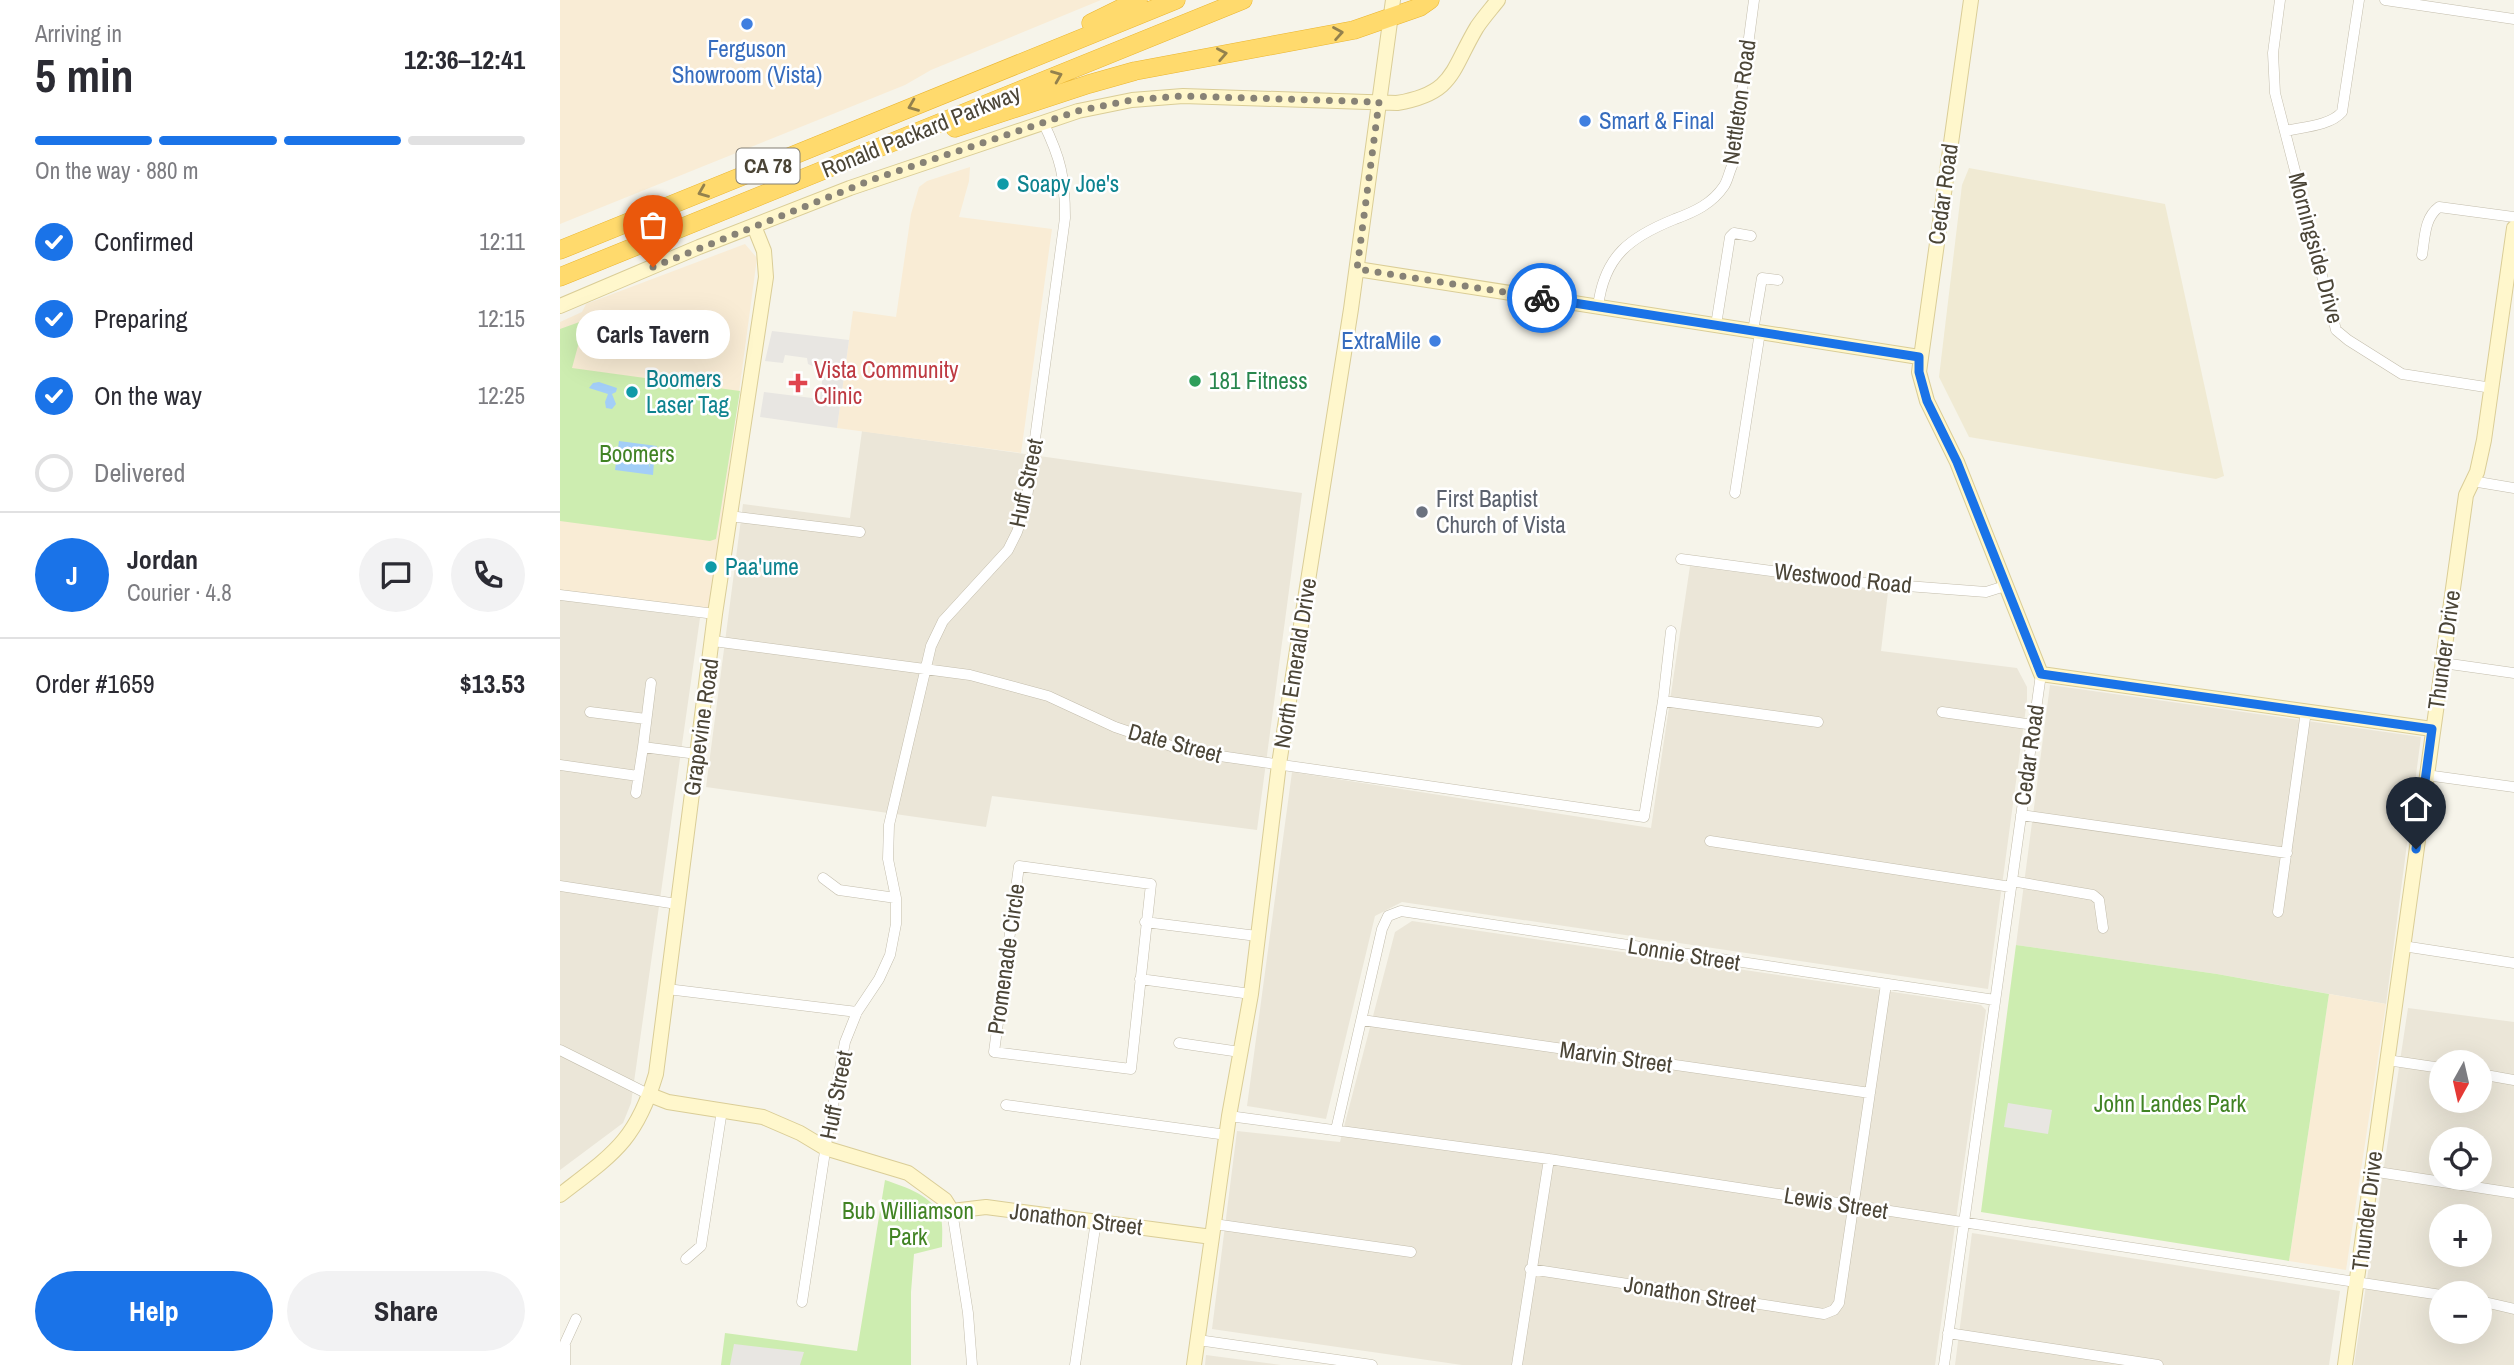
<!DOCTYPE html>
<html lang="en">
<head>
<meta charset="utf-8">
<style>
	:root { --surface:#fff; --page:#f2f2f3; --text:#2b2b33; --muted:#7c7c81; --line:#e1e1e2; --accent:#1a73e8 }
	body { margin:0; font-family:"Archivo Narrow",sans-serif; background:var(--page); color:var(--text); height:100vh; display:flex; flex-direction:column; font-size:26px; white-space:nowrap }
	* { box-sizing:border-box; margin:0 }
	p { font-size:23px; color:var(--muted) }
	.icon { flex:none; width:38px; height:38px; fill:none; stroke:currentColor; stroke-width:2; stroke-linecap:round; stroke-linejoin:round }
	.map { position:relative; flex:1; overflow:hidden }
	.details { display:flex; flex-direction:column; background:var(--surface); width:560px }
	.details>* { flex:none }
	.needle { width:46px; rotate:188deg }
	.buttons { position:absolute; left:1869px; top:1050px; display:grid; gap:14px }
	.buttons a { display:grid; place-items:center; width:63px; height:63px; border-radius:50%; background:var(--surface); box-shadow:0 7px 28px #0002; font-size:35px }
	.pin { position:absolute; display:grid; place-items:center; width:60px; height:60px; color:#fff; margin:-72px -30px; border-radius:50% 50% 50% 0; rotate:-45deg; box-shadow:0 0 7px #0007 }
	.pin .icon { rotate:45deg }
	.courier { position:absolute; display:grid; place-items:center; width:70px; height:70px; margin:-35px; border:5px solid #1a73e8; border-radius:50%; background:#fff; color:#222; box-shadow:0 2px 9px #0007 }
	.bubble { position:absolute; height:49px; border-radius:24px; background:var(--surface); box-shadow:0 7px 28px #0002; font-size:23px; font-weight:700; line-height:49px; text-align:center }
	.headline em { font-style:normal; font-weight:700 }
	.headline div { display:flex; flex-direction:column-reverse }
	.headline { display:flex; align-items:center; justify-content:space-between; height:119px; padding:0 35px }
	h1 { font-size:46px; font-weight:700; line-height:52px }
	.bar { display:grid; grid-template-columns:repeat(4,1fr); gap:10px 7px; align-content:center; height:84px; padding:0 35px }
	.bar i { height:9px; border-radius:5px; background:var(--line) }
	.bar .active { background:var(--accent) }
	.bar p { grid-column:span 4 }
	.line { display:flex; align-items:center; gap:18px; padding:0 35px; border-top:2px solid var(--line) }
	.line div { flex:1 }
	.round { display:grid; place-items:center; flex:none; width:74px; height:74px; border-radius:37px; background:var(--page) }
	ol { padding:0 35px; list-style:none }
	li { display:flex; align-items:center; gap:21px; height:77px }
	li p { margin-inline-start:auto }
	li .icon { padding:7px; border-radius:50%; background:var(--accent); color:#fff; stroke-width:4 }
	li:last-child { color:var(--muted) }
	li i { width:38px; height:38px; border:4px solid var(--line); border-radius:50% }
	.primary-button { display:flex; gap:14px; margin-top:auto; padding:14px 35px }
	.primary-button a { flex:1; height:80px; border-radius:42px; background:var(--accent); color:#fff; font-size:28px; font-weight:700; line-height:80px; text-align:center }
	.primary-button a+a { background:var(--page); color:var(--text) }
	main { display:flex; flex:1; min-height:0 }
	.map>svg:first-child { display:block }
</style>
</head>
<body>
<main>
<section class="details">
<div class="headline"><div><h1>5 min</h1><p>Arriving in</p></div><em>12:36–12:41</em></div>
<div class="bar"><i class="active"></i><i class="active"></i><i class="active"></i><i></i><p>On the way · 880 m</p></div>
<ol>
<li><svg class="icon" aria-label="check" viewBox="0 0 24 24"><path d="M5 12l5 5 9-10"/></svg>Confirmed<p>12:11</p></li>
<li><svg class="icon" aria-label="check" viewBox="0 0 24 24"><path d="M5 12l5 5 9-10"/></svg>Preparing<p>12:15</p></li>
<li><svg class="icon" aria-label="check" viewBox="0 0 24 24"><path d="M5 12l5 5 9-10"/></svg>On the way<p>12:25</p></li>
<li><i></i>Delivered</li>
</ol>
<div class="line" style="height:126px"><b class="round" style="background:var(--accent);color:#fff">J</b><div><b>Jordan</b><p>Courier · 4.8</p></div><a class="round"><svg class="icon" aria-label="chat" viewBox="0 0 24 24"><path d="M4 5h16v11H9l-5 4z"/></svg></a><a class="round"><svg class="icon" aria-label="phone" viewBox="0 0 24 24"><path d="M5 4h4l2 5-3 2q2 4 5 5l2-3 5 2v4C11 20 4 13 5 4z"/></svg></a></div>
<div class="line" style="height:91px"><div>Order #1659</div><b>$13.53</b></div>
<div class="primary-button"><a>Help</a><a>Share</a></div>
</section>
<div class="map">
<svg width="1954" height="1365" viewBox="0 0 1954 1365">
	<rect width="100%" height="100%" fill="#f6f4ea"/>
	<path fill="#ebe6d8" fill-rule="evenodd" d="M302,431L742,493L697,830L432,796L426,827L146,787L183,504L290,518Z
		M1130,566L1328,592L1321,651L1457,668L1467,687V700L1428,989L842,902L815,916L766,1119L687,1106L732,772L1091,828Z
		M0,600L140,618L71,1103L63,1123L0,1170Z
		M1490,685L1861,737L1826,1004L1657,974L1456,945Z
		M852,921L1421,1005L1426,1010L1375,1365H902L652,1329L677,1131L780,1142L835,932Z
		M1848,1008L1954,1022V1365H1794ZM1881,1062H1920V1101H1881ZM1881,1139H1920V1178H1881ZM1881,1216H1920V1255H1881ZM1881,1293H1920V1332H1881Z
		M1412,1233L1780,1291L1769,1365H1395Z
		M646,1355L721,1365H645Z"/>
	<path fill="#f9ecd5" d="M0,0H541L371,70L345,85L0,224Z
		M410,167L409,181L399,217L492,229L461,453L277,428L293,311L336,317L351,214L359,187L367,181Z
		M185,244L197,258L150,609L0,590V322L22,312L26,304Z
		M1769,994L1826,1004L1786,1270L1729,1261Z"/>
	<path fill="#f0ead3" d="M1409,168L1605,204L1664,476L1656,479L1409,437L1379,377L1402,185Z"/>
	<path fill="#cdedb0" d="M25,320L12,368L180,391L156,539L150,541L0,521V329Z
		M1456,945L1657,974L1769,994L1729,1261L1421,1212Z
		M325,1180C345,1187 373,1195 381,1218C383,1226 382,1238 382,1247L354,1254L351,1292V1365H161L165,1333L297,1351Z"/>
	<path fill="#e8e6e2" d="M212,331L289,340L277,428L200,417L204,392L260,399L263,373H260L261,363L267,364L268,361L258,359L257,368L248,364L247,358L225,355L223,363L205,361Z
		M1448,1103L1492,1110L1488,1134L1444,1127Z
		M174,1344L244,1352L240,1365H170Z"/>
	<path fill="#a3cef7" d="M39,382L57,388L56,392L52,394L56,404L52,409L46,408L45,402L48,394L29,388L33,383Z
		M59,441L97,446L95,459H92L91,451L89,468L91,462H94L93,475L55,470Z"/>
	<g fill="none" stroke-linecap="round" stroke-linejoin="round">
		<g stroke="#c3bdac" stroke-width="11">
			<path id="street" d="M1720,0L1713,53L1715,93L1776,330L1788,340L1842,374L1932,388
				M1825,0L1954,19
				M1725,131C1742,127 1770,126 1782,112L1799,0
				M1862,255C1865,238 1864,218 1879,207L1954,217
				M1038,307C1044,256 1070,237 1115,219C1134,212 1152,204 1164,186C1168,180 1169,172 1172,166L1194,0
				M1156,325L1170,237L1174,233L1191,236
				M1193,331L1202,278L1218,280
				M1912,481L1954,488
				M1175,493L1200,332
				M169,516L300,532
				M1121,559L1294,582L1426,592L1445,586
				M0,595L155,614
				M153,641L410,675L488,696L555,727L620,749L653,755L1084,817L1103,701L1111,631
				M1883,663L1954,673
				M91,683L83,747L137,754
				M1103,701L1258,722
				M30,712L86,719
				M1382,712L1474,725
				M0,765L78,776
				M1866,775L1954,787
				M76,793L83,747
				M1461,815L1727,853
				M1150,841L1451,887
				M459,866L591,884L571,1069L434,1052Z
				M263,878L279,890L336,898
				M1452,881L1533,895L1539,900L1543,928
				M0,886L117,904
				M1718,912L1746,711
				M585,922L697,936
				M1843,946L1954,963
				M580,979L691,994
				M107,989L297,1012
				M802,1020L1310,1093
				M619,1043L680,1052
				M0,1050L90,1095
				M1827,1060L1881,1068
				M1920,1074L1954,1080
				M446,1105L667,1135
				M669,1116L989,1159L1881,1295
				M776,1130L822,929L828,916L841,911L1435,1000
				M1811,1171L1954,1193
				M392,1211L408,1313L412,1365
				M654,1224L851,1252
				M126,1259L141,1246L162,1110
				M970,1269L1264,1314L1274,1310L1279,1303L1326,984
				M1920,1301L1954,1309
				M242,1302L268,1132L285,1042L297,1012L319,979L330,955L336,924V898L328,859L329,825L371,646L383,621L448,550L457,532L466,505L505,218C505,177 501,159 483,122
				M1388,1333L1598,1365
				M638,1340L812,1365
				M5,1365V1343L16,1319
				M515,1365L536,1221
				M957,1365L989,1159
				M1384,1365L1481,674"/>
		</g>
		<g stroke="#dacd97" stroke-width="16">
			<path id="secondary" d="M1411,0L1359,372L1367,401L1397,462L1481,674L1872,729
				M797,269L1359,357
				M0,306L139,247L290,188L518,111L572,100L623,96L837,103C895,93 891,70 917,27C923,18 931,9 938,0
				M90,1095L108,1102L203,1117L240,1133L265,1148L348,1173L385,1200L392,1211L426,1207L652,1237
				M0,1195C53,1154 76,1141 96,1074L155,614L206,277L204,251L194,226
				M634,1365L669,1116L691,994L719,764L791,309L833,0
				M1785,1365L1906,495L1917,472L1924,440L1954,228"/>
		</g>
		<g stroke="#eab530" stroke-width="19">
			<path id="highway" d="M531,23L578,0
				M395,128L529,84L575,71L794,30L860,7L870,0
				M0,250L616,0
				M0,277L683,0"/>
		</g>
		<use href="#street" stroke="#fff" stroke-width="10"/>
		<use href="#secondary" stroke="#fff7cc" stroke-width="14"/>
		<use href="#highway" stroke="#ffda6d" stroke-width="18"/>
	</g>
	<defs><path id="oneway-chevron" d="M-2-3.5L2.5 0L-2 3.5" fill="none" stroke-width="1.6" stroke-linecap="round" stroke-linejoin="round" transform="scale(1.75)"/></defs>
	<g stroke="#93814d">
		<use href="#oneway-chevron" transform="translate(778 33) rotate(-10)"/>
		<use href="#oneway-chevron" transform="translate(662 54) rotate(-11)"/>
		<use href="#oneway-chevron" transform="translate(497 76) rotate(-22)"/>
		<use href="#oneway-chevron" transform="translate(353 106) rotate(158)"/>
		<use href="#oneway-chevron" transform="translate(143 192) rotate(158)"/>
	</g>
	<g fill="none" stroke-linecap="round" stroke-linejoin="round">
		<path stroke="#878276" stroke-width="7" stroke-dasharray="0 12.6" d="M93,267L314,179L518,111L572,100L623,96L819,102L797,269L982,298"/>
		<path stroke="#1a73e8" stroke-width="9" d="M982,298L1359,357V372L1367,401L1397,462L1481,674L1872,729L1856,849"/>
	</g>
	<g fill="#3f7fe0" stroke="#fff" stroke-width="2.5">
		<circle cx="187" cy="24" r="7"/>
		<circle cx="1025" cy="121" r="7"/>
		<circle cx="875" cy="341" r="7"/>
	</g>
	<g fill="#0f9aa8" stroke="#fff" stroke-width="2.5">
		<circle cx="443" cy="184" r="7"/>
		<circle cx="72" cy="392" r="7"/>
		<circle cx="151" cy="567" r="7"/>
	</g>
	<circle fill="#2e9e5b" stroke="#fff" stroke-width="2.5" cx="635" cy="381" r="7"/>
	<path fill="#e0444e" stroke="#fff" stroke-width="2.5" d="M234.5 372.5h7v7h7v7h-7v7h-7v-7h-7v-7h7z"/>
	<circle fill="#6b7280" stroke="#fff" stroke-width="2.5" cx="862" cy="512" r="7"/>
	<g text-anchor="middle" stroke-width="5" stroke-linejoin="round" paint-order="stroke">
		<rect fill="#fff" stroke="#817d73" stroke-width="2" x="176.5" y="148.5" width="63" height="35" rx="5"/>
		<g font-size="21" font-weight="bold" fill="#4b4537">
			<text x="208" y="173">CA 78</text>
		</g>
		<g font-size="23" fill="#366cbe" stroke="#fff">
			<text x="187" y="57">Ferguson<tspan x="187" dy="26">Showroom (Vista)</tspan></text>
			<text x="1039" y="129" text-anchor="start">Smart &amp; Final</text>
			<text x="861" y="349" text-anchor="end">ExtraMile</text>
		</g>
		<g font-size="23" fill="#4b4537" stroke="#fff">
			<text transform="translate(1179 102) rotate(-82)" y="8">Nettleton Road</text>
			<text transform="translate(361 131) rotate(-22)" y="8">Ronald Packard Parkway</text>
			<text transform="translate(1383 194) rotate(-82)" y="8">Cedar Road</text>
			<text transform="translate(1756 248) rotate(75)" y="8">Morningside Drive</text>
			<text transform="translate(466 483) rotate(-78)" y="8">Huff Street</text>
			<text transform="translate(1283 578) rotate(6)" y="8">Westwood Road</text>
			<text transform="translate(1884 650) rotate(-82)" y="8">Thunder Drive</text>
			<text transform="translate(735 663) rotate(-81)" y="8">North Emerald Drive</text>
			<text transform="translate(141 727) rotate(-82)" y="8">Grapevine Road</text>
			<text transform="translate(615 743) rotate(15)" y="8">Date Street</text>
			<text transform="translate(1469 755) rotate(-82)" y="8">Cedar Road</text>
			<text transform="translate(1124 954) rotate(9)" y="8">Lonnie Street</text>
			<text transform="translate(446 959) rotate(-82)" y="8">Promenade Circle</text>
			<text transform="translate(1056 1057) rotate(8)" y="8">Marvin Street</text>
			<text transform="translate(276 1095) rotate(-79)" y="8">Huff Street</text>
			<text transform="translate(1276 1203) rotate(9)" y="8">Lewis Street</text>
			<text transform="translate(1807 1211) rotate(-83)" y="8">Thunder Drive</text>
			<text transform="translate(516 1219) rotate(7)" y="8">Jonathon Street</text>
			<text transform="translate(1130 1294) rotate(9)" y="8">Jonathon Street</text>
		</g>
		<g font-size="23" fill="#0d838f" stroke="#fff" text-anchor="start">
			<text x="457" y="192">Soapy Joe's</text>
			<text x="86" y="387">Boomers<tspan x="86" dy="26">Laser Tag</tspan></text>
			<text x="165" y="575">Paa'ume</text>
		</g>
		<g font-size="23" fill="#be3a42" stroke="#fff" text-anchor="start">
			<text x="254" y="378">Vista Community<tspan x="254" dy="26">Clinic</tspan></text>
		</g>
		<g font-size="23" fill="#27864d" stroke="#fff" text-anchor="start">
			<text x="649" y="389">181 Fitness</text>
		</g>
		<g font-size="23" fill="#418324" stroke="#fff">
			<text x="77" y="462">Boomers</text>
			<text x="1610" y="1112">John Landes Park</text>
			<text x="348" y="1219">Bub Williamson<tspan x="348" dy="26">Park</tspan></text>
		</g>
		<g font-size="23" fill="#5b616d" stroke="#fff" text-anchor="start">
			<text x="876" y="507">First Baptist<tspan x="876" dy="26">Church of Vista</tspan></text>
		</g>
	</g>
</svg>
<div class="buttons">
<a><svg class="needle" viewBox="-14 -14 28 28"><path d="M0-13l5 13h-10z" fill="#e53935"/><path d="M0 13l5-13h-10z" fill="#7c7c81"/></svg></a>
<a><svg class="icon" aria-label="locate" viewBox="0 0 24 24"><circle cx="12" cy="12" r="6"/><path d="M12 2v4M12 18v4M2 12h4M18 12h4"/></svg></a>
<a>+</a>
<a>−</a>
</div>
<div class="pin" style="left:93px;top:267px;background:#ea580c"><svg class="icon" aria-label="bag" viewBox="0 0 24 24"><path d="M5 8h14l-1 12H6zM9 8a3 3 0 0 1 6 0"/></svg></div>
<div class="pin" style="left:1856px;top:849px;background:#1f2937"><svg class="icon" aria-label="home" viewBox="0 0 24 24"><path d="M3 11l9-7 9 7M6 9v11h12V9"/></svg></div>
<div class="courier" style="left:982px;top:298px"><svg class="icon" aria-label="bike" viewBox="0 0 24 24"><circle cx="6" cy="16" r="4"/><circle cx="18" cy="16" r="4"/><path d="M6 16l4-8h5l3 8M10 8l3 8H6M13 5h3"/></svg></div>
<div class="bubble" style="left:16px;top:310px;width:154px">Carls Tavern</div>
</div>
</main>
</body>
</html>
